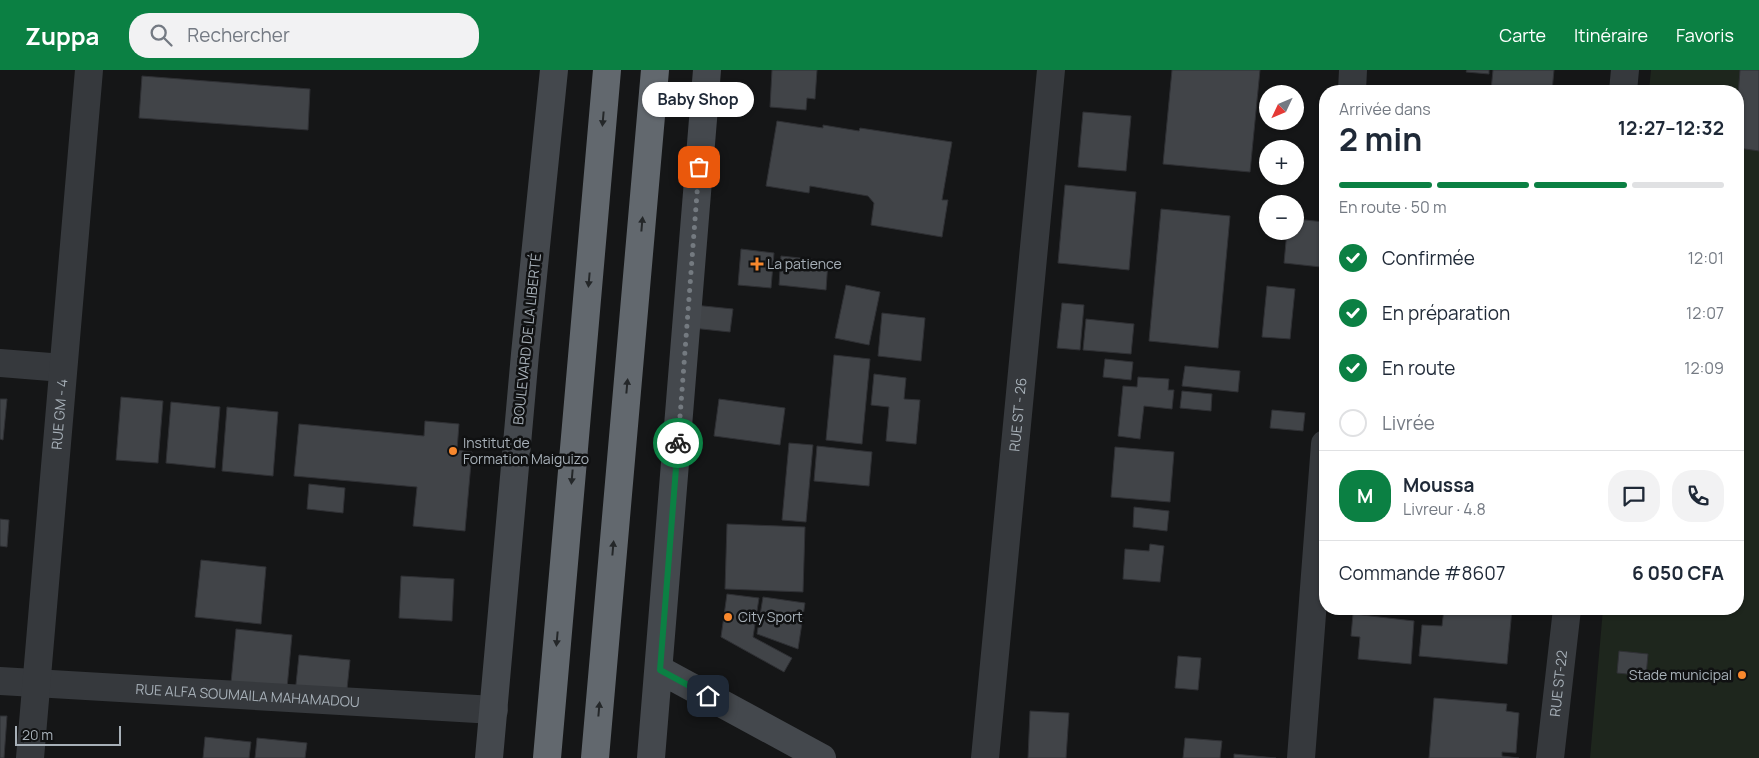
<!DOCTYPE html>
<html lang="fr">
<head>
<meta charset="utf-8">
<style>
	:root { --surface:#fff; --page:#f2f2f3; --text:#1f2937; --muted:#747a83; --line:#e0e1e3; --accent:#0b8043 }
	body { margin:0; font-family:Manrope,sans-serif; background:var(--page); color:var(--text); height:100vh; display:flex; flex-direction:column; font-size:19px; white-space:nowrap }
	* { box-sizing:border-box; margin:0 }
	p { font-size:16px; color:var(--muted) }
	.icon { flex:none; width:28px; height:28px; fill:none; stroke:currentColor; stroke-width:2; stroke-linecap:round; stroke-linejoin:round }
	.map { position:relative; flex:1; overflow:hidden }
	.details { position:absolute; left:1319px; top:15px; width:425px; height:530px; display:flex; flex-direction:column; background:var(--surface); border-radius:20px; box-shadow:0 1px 4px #0004 }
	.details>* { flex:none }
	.needle { width:32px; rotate:226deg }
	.tools { position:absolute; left:1259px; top:15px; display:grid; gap:10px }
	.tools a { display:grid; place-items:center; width:45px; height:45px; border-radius:50%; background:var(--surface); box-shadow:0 1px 4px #0004; font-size:25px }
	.scale { position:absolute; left:15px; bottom:12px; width:106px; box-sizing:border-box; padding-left:5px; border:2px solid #a7b0b8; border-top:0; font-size:14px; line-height:18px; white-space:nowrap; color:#a7b0b8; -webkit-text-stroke:4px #101112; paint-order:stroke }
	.pin { position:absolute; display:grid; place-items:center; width:42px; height:42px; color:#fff; margin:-21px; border-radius:10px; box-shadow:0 2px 8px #0006 }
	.courier { position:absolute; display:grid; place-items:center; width:50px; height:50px; margin:-25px; border:4px solid #0b8043; border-radius:50%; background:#fff; color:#222; box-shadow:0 1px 6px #0007 }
	.bubble { position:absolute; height:35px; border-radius:18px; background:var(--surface); box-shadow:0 1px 4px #0004; font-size:16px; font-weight:700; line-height:35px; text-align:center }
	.headline em { font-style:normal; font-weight:700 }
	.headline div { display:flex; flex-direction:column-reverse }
	.headline { display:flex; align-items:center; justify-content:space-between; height:85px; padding:0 20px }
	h1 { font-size:32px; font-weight:700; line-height:38px }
	.bar { display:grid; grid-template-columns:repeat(4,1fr); gap:8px 5px; align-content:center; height:60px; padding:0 20px }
	.bar i { height:6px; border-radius:4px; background:var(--line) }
	.bar .selected { background:var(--accent) }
	.bar p { grid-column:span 4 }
	.line { display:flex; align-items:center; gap:12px; padding:0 20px; border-top:1px solid var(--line) }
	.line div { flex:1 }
	.round { display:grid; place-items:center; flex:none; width:52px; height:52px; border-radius:20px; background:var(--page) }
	ol { padding:0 20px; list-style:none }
	li { display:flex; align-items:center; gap:15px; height:55px }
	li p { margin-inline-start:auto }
	li .icon { padding:5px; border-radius:50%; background:var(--accent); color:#fff; stroke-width:4 }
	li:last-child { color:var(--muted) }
	li i { width:28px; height:28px; border:2px solid var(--line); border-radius:50% }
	header { display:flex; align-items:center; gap:30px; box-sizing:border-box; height:70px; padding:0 25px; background:var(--accent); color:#fff }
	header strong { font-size:24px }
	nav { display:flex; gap:28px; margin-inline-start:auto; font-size:18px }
	.search { width:350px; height:45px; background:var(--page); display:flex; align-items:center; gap:12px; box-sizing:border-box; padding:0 18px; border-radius:20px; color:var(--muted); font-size:19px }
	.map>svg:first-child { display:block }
</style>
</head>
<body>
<header>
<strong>Zuppa</strong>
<div class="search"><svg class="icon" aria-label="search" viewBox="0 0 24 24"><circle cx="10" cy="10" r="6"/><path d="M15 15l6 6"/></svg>Rechercher</div>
<nav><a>Carte</a><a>Itinéraire</a><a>Favoris</a></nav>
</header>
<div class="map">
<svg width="1759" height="688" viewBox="0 0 1759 688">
	<rect width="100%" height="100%" fill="#151617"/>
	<path fill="#1e261d" d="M1651,0H1759V688H1590L1603,539H1738V21H1649Z"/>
	<path fill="#414448" stroke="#2f3034" d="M772,0H817L815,29L807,28L806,40L770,37Z
		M1172,0H1260L1250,102L1163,94Z
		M1467,0H1489V4L1466,2Z
		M1493,0H1554L1552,21H1491Z
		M1740,0H1759V81L1738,78V26Z
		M142,6L310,19L308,60L139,48Z
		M1083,42L1131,46L1126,101L1078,97Z
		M777,51L823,58V55L859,61L860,58L952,72L942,130H948L942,167L871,155L874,133L868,126L810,116L809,123L766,116Z
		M1065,115L1136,122L1129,200L1058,193Z
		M1161,139L1230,146L1218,278L1149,271Z
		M1295,149L1325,152L1321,197L1284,193L1287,161H1295Z
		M741,179L774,183L771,218L738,215Z
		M781,186L828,191L826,220L779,215Z
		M846,215L880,222L869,275L835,268Z
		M1267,216L1295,219L1290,269L1262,267Z
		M1062,233L1084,235L1080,280L1057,278Z
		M694,235L733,239L730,262L692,258Z
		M882,243L925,248L921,291L878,286Z
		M1086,249L1134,254L1131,284L1083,280Z
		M834,285L870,289L862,374L826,370Z
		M1105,289L1133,292L1131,310L1103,307Z
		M1185,296L1240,301L1238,322L1182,316Z
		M874,304L906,308L904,329L920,330L916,374L886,371L889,337L871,335Z
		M1138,307L1169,309L1168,320H1174L1172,339L1144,336L1140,369L1118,366L1123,316L1137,317Z
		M1182,321L1212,324L1211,341L1180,338Z
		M121,327L163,331L158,393L116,390Z
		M0,329H7L3,370L0,369Z
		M719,329L785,338L780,375L714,366Z
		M171,332L220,337L215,398L166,393Z
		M227,337L278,342L273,406L222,401Z
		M1272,340L1305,343L1303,361L1270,358Z
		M425,351L459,354L457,380L472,382L465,461L413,456L417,417L294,406L299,354L424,366Z
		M789,373L813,375L806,452L782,450Z
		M817,376L872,382L869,416L814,411Z
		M1115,377L1174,382L1170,432L1111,427Z
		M309,414L345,418L343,443L307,439Z
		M1134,437L1169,441L1167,461L1133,457Z
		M0,449L9,450L7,477L0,476Z
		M727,454L805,457L803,522L725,519Z
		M1150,474L1164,476L1160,512L1123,509L1125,479L1149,481Z
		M201,490L266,497L261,554L195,547Z
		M401,506L454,509L452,551L399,548Z
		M727,524L759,528L753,567L792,588L784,602L721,567Z
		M763,527L805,533L798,579L757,564Z
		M1444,539H1512L1507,594L1419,586L1422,555L1442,556Z
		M1353,544L1414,551L1411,594L1358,589L1360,567L1351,566Z
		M236,559L292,565L287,618L231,613Z
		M1619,581L1648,584L1646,606L1617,603Z
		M299,585L350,590L346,629L295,624Z
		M1178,586L1201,588L1198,620L1175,618Z
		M1434,628L1507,634L1506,641L1519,643L1516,683L1502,682V686L1519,688H1429Z
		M1030,641L1069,643L1066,688H1028Z
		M0,646H7L4,688H0Z
		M205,667L251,672L249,688H203Z
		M257,668L307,673L305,688H255Z
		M1185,668L1222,671L1220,688H1183Z
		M1234,684L1276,688H1234Z"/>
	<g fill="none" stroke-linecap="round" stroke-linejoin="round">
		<g stroke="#36393d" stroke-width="28">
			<path d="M1352,21L1353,0"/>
			<path d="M1623,21L1625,0"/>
			<path d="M0,293L63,298"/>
			<path id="s1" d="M0,611L494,640"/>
			<path id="s2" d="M30,688L89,0"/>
			<path id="s3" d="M985,688L1051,0"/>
			<path d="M1301,688L1325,374"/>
			<path id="s4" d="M1550,688L1567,539"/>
		</g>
		<path stroke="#44484d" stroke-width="28" d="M660,600L822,688
			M489,688L525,284L554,0
			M651,688L707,0"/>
		<path stroke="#62686e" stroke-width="28" d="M547,688L607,0
			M595,688L655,0"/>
	</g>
	<defs><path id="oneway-solid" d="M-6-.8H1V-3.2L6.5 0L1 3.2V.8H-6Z" transform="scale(1.25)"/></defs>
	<g fill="#242729">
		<use href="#oneway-solid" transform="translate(603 49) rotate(95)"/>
		<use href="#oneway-solid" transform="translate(642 154) rotate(-85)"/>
		<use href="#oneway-solid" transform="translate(589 210) rotate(95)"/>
		<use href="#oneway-solid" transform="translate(627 316) rotate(-85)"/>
		<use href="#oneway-solid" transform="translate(572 407) rotate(95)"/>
		<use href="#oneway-solid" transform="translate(613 478) rotate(-85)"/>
		<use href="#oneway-solid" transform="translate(557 569) rotate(95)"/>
		<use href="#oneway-solid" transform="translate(599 639) rotate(-85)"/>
	</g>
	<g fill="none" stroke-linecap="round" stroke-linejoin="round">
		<path stroke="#747a80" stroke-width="5" stroke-dasharray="0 9" d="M678,373L699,97"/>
		<path stroke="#0b8043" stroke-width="6" d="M678,373L660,600L708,626"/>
	</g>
	<g fill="#f8882d" stroke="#101112" stroke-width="2">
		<path d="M754.5 186.5h5v5h5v5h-5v5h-5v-5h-5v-5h5z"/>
		<circle cx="453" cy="381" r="5"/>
		<circle cx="728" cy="547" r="5"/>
		<circle cx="1742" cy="605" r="5"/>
	</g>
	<g text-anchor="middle" stroke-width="5" stroke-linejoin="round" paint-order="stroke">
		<g font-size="14" fill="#a7b0b8" stroke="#101112" text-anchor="start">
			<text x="767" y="199">La patience</text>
			<text x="463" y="378">Institut de<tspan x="463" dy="16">Formation Maiguizo</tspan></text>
			<text x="738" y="552">City Sport</text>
			<text x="1732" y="610" text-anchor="end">Stade municipal</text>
		</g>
		<g font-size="14" fill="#a7b0b8" stroke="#101112">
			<text transform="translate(527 269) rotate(-84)" y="5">BOULEVARD DE LA LIBERTÉ</text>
			<text dy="5" stroke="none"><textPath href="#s2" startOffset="345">RUE GM - 4</textPath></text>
			<text dy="5" stroke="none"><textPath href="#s3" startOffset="345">RUE ST - 26</textPath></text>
			<text dy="5" stroke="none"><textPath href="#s4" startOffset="75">RUE ST-22</textPath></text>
			<text dy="5" stroke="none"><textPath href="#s1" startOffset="248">RUE ALFA SOUMAILA MAHAMADOU</textPath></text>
		</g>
	</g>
</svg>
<div class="tools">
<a><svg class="needle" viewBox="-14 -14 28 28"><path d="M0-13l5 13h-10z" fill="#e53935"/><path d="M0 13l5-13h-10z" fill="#747a83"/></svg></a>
<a>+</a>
<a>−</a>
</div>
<div class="scale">20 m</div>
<div class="pin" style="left:699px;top:97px;background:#ea580c"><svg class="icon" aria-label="bag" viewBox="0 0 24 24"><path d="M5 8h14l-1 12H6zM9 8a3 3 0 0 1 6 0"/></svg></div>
<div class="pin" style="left:708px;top:626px;background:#1f2937"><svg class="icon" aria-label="home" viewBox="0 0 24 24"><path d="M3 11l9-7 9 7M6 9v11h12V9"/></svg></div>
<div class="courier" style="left:678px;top:373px"><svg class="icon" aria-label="bike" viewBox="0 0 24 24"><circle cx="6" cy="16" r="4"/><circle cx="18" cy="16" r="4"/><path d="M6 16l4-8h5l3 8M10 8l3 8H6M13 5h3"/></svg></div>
<div class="bubble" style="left:642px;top:12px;width:112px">Baby Shop</div>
<section class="details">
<div class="headline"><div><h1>2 min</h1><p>Arrivée dans</p></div><em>12:27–12:32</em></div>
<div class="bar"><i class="selected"></i><i class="selected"></i><i class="selected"></i><i></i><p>En route · 50 m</p></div>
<ol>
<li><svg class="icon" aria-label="check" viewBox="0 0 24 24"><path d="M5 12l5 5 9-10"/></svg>Confirmée<p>12:01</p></li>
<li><svg class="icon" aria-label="check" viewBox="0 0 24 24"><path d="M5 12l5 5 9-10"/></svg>En préparation<p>12:07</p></li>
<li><svg class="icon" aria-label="check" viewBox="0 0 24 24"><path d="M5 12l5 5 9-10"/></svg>En route<p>12:09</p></li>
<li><i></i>Livrée</li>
</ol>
<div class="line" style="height:90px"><b class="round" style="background:var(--accent);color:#fff">M</b><div><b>Moussa</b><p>Livreur · 4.8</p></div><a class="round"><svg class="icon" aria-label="chat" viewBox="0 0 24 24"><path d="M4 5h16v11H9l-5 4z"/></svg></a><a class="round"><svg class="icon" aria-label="phone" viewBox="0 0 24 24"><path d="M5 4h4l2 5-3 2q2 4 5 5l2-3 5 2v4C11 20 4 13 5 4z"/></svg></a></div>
<div class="line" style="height:65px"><div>Commande #8607</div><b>6 050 CFA</b></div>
</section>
</div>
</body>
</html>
